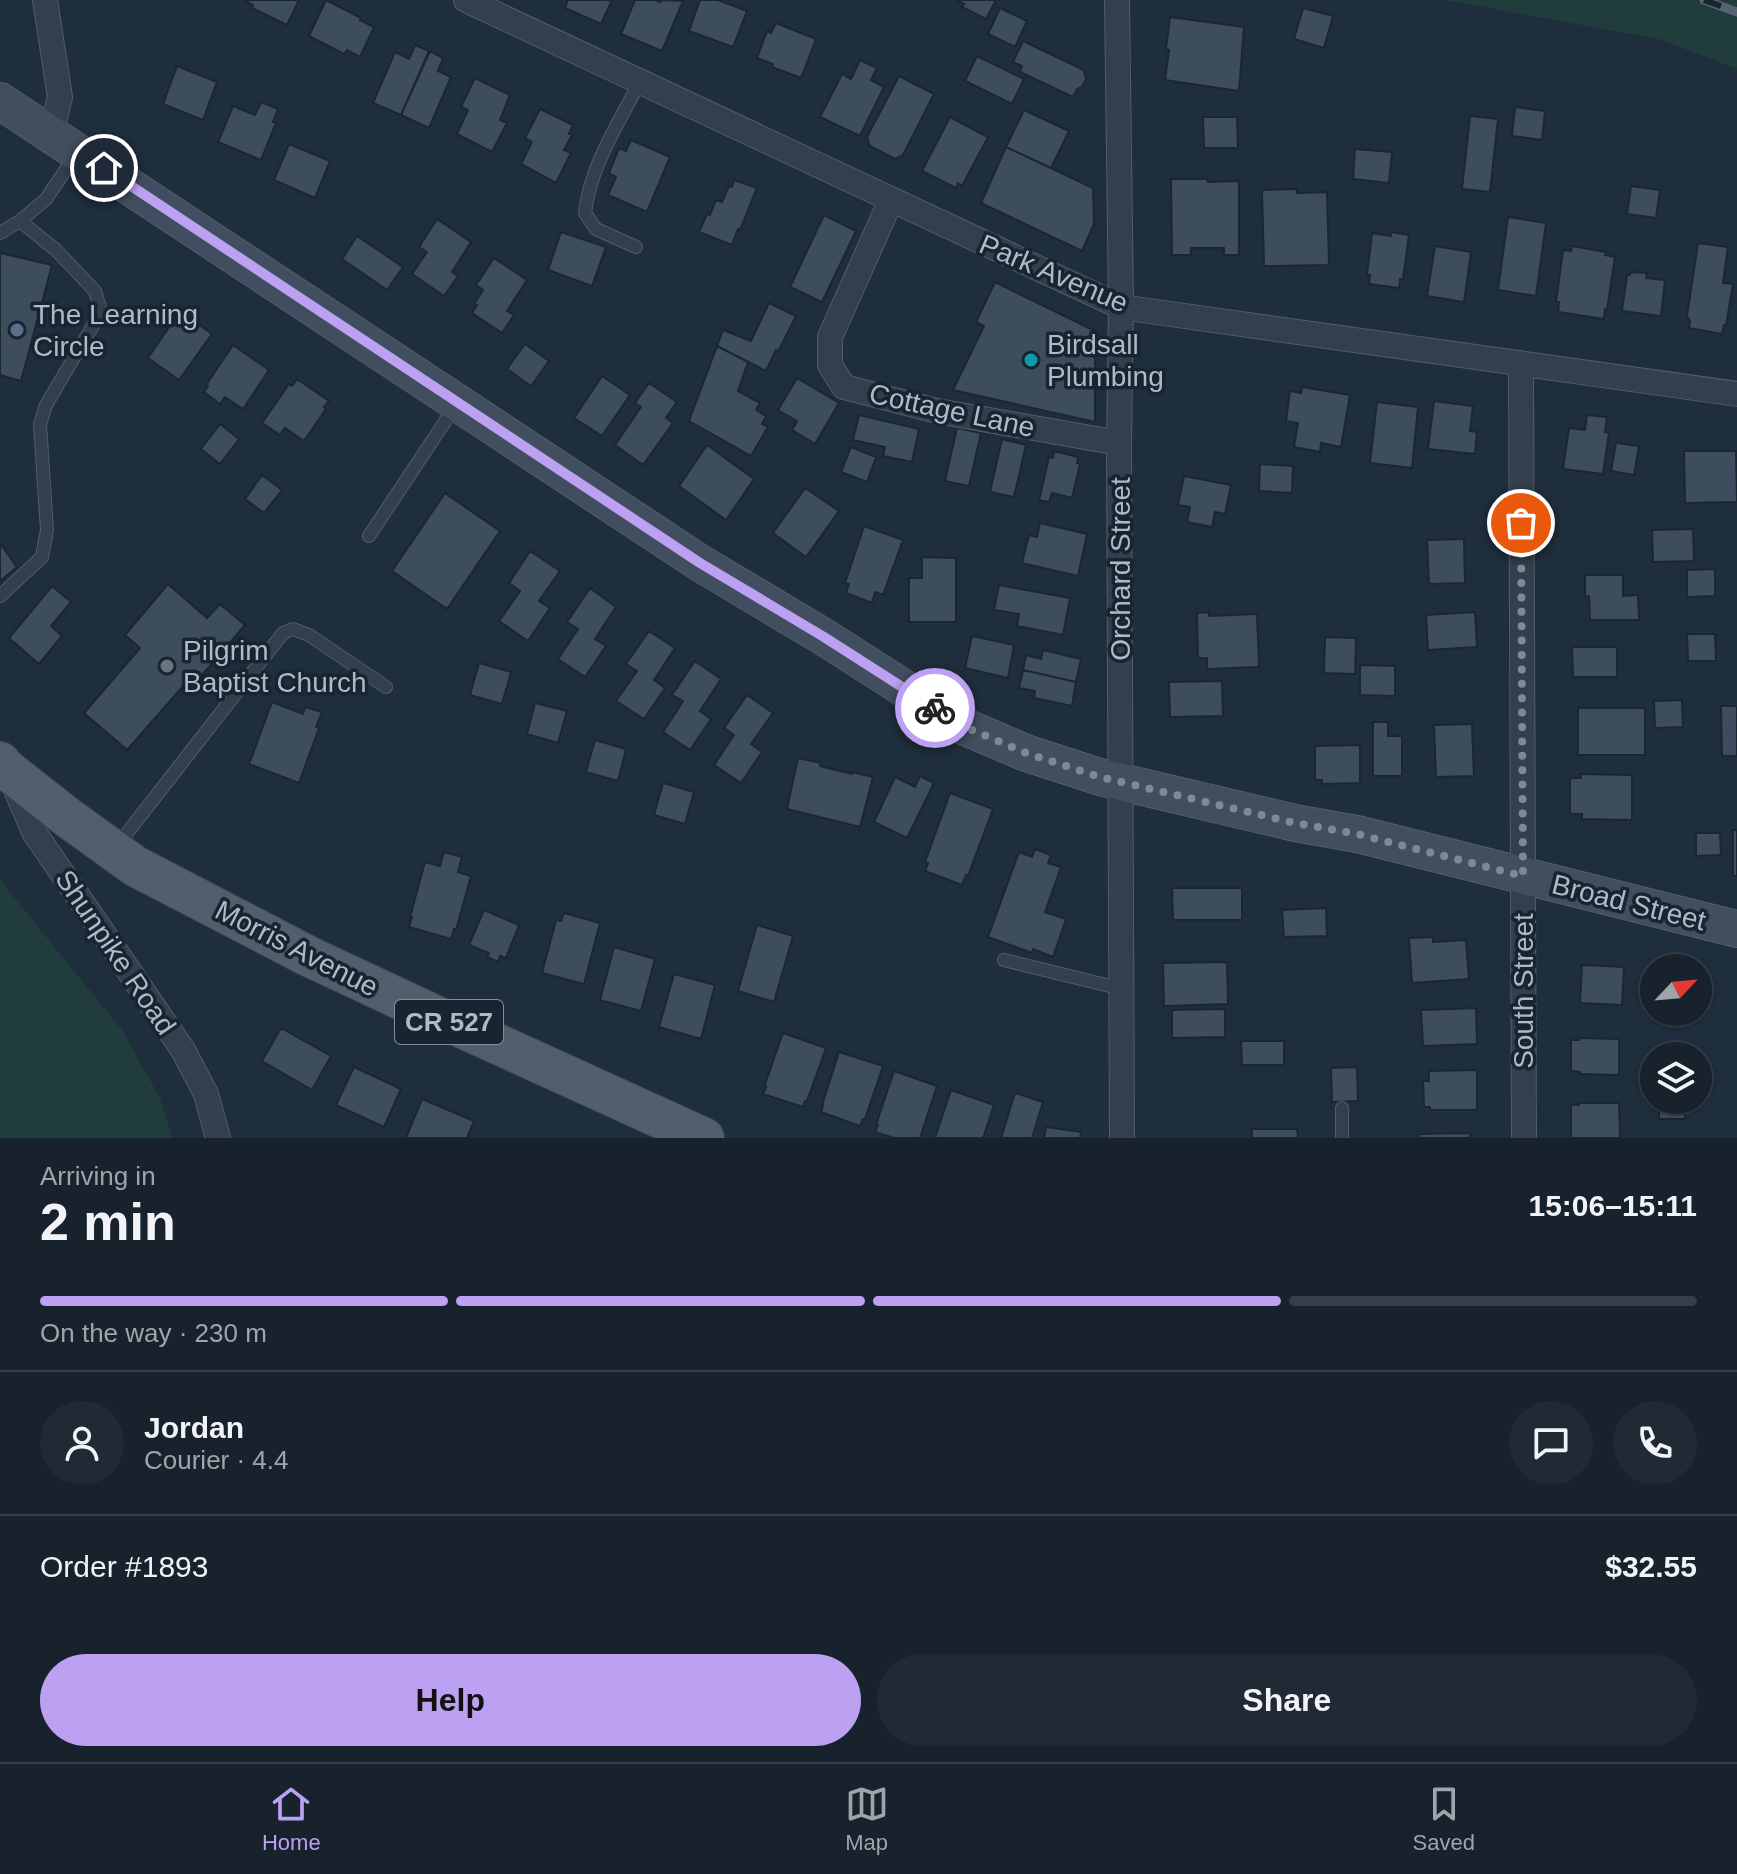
<!DOCTYPE html>
<html lang="en">
<head>
<meta charset="utf-8">
<style>
	:root { --surface:#17222d; --page:#202a35; --text:#f1f3f6; --muted:#9ea4aa; --line:#363f49; --accent:#bca0f2 }
	body { margin:0; font-family:Helvetica,sans-serif; background:var(--page); color:var(--text); height:100vh; display:flex; flex-direction:column; font-size:30px; white-space:nowrap }
	* { box-sizing:border-box; margin:0 }
	p { font-size:26px; color:var(--muted) }
	.icon { flex:none; width:44px; height:44px; fill:none; stroke:currentColor; stroke-width:2; stroke-linecap:round; stroke-linejoin:round }
	.map { position:relative; height:1138px; overflow:hidden }
	.sheet { display:flex; flex-direction:column; background:var(--surface); flex:1 }
	.sheet>* { flex:none }
	.needle { width:52px; rotate:64deg }
	.buttons { position:absolute; left:1640px; top:954px; display:grid; gap:16px }
	.buttons a { display:grid; place-items:center; width:72px; height:72px; border-radius:50%; background:var(--surface); box-shadow:0 2px 6px #0004,0 0 0 2px var(--line); font-size:40px }
	.pin { position:absolute; display:grid; place-items:center; width:68px; height:68px; color:#fff; margin:-34px; border:4px solid #fff; border-radius:50%; box-shadow:0 2px 8px #0007 }
	.courier { position:absolute; display:grid; place-items:center; width:80px; height:80px; margin:-40px; border:6px solid #bca0f2; border-radius:50%; background:#fff; color:#222; box-shadow:0 2px 10px #0007 }
	.head em { font-style:normal; font-weight:700 }
	.head div { display:flex; flex-direction:column-reverse }
	.head { display:flex; align-items:center; justify-content:space-between; height:136px; padding:0 40px }
	h1 { font-size:52px; font-weight:700; line-height:60px }
	.bar { display:grid; grid-template-columns:repeat(4,1fr); gap:12px 8px; align-content:center; height:96px; padding:0 40px }
	.bar i { height:10px; border-radius:6px; background:var(--line) }
	.bar .active { background:var(--accent) }
	.bar p { grid-column:span 4 }
	.line { display:flex; align-items:center; gap:20px; padding:0 40px; border-top:2px solid var(--line) }
	.line div { flex:1 }
	.round { display:grid; place-items:center; flex:none; width:84px; height:84px; border-radius:42px; background:var(--page) }
	.primary-button { display:flex; gap:16px; margin-top:auto; padding:16px 40px }
	.primary-button a { flex:1; height:92px; border-radius:48px; background:var(--accent); color:#111; font-size:32px; font-weight:700; line-height:92px; text-align:center }
	.primary-button a+a { background:var(--page); color:var(--text) }
	.dock { display:flex; justify-content:space-around; align-items:center; height:112px; border-top:2px solid var(--line); background:var(--surface); font-size:22px; color:var(--muted) }
	.dock a { display:grid; justify-items:center; gap:4px }
	.dock .active { color:var(--accent) }
	.map>svg:first-child { display:block }
</style>
</head>
<body>
<div class="map">
<svg width="1737" height="1138" viewBox="0 0 1737 1138">
	<rect width="100%" height="100%" fill="#1f2e3c"/>
	<path fill="#213c3d" d="M1445,0H1737V69L1659,39Z
		M0,880L122,1030L160,1098L172,1138H0Z"/>
	<path fill="#3e4d5e" stroke="#1b2633" stroke-width="2" d="M243,0H299L287,25L252,8L253,5Z
		M326,0L361,18L360,20L374,27L360,57L347,50L344,54L309,36Z
		M568,0H612L601,24L565,8Z
		M635,0H655L660,2L661,0L683,1L662,51L621,34Z
		M700,0H718L747,11L733,47L689,31Z
		M957,0H996L986,19L962,7L964,4Z
		M1000,8L1027,21L1015,47L988,34Z
		M1303,8L1333,16L1324,48L1294,39Z
		M1170,17L1244,27L1239,91L1165,80L1169,50L1166,49Z
		M776,23L816,39L801,78L772,67L773,64L757,58L767,31L771,33Z
		M1023,41L1084,70L1085,76L1087,77L1082,87L1077,89L1073,97L1020,72L1022,66L1013,62Z
		M415,45L429,51L401,115L373,103L395,52L409,59Z
		M430,51L443,58L438,71L451,77L429,128L401,115Z
		M977,56L1024,79L1012,104L965,81Z
		M860,60L877,68L871,80L884,87L860,136L820,117L842,74L851,79Z
		M177,66L217,82L203,120L163,104Z
		M899,76L934,94L903,155L895,159L870,146L867,137Z
		M475,78L510,95L500,120L507,123L492,152L457,134L468,110L461,107Z
		M261,102L278,109L273,122L276,123L261,160L218,142L233,106L255,115Z
		M1515,107L1545,111L1542,140L1512,136Z
		M540,109L573,125L569,134L572,135L564,150L571,153L556,183L521,164L532,142L525,138Z
		M1024,110L1069,131L1051,168L1006,147Z
		M1470,116L1498,119L1490,192L1462,189Z
		M950,117L988,137L962,186L958,183L956,188L922,171Z
		M1203,117H1237L1238,148H1204Z
		M631,140L670,157L647,212L608,195L616,177L609,173L619,148L626,151Z
		M289,144L330,161L315,198L274,180Z
		M1006,147L1093,188L1094,224L1082,251L981,203Z
		M1355,149L1392,152L1389,183L1353,179Z
		M1171,179H1207L1208,182L1239,181V255H1224V248H1191V255H1172Z
		M734,180L757,188L740,230L738,229L732,245L699,232L707,214L710,215L716,200L722,202L729,186L732,187Z
		M1631,186L1660,190L1656,218L1627,214Z
		M1297,189V193L1327,192L1329,265L1264,266L1262,190Z
		M824,215L856,231L822,302L790,287Z
		M1508,217L1546,223L1536,296L1498,290Z
		M437,219L471,242L452,272L458,276L444,296L412,274L427,252L419,247Z
		M561,232L606,247L592,286L548,270Z
		M1391,232L1409,235L1403,279H1400L1399,288L1369,284L1370,275H1367L1372,233L1391,236Z
		M357,236L403,267L387,290L342,259Z
		M1698,243L1728,247L1723,283L1733,284L1726,326L1724,325L1722,334L1689,328L1690,321L1687,316Z
		M1435,246L1471,252L1464,302L1427,296Z
		M1572,246L1606,252L1605,255L1615,257L1607,310L1605,309L1604,319L1558,312L1559,302H1556L1563,250L1571,251Z
		M0,253L52,265L21,381L0,375Z
		M494,258L527,280L507,311L514,315L502,333L472,313L477,305L474,304L483,290L476,285Z
		M1631,272L1647,273L1646,278L1665,280L1661,316L1622,311L1627,275H1630Z
		M995,282L1095,331V422L953,390L984,326L976,322Z
		M769,303L796,316L778,352L776,350L766,371L717,346L723,330L751,341Z
		M180,311L212,334L179,380L148,358Z
		M525,344L549,361L531,386L507,369Z
		M233,345L269,370L243,409L225,397L220,404L204,392L208,386L206,385Z
		M717,346L748,362L738,391L760,403L756,410L766,416L762,424L768,427L751,456L689,421Z
		M602,376L630,395L602,436L574,418Z
		M797,378L839,403L815,444L792,430L797,421L778,410Z
		M297,379L329,401L324,407L326,409L304,441L285,428L280,435L262,423L289,384L292,386Z
		M649,383L677,402L666,418L673,423L643,465L615,445L641,407L635,403Z
		M1302,387L1350,395L1341,447L1321,443L1320,452L1294,447L1298,423L1286,421L1290,391L1301,393Z
		M1434,401L1473,406L1470,431L1477,432L1475,454L1428,449Z
		M1377,402L1418,407L1412,468L1370,463Z
		M859,415L919,429L912,462L883,456L885,447L853,440Z
		M1587,415L1607,417L1605,432L1609,433L1603,474L1563,469L1569,428L1585,430Z
		M220,424L239,439L220,464L201,449Z
		M957,428L981,433L969,486L945,481Z
		M1002,439L1026,445L1014,497L990,492Z
		M1616,443L1639,446L1634,475L1611,471Z
		M707,445L754,479L726,520L679,486Z
		M851,447L876,457L867,482L841,472Z
		M1054,451L1078,457L1077,463L1080,464L1072,498L1052,493L1049,502L1039,500L1049,457L1053,458Z
		M1684,451H1736L1737,502L1685,503Z
		M1260,464L1293,466L1292,493L1259,491Z
		M262,475L282,490L264,513L245,499Z
		M1184,476L1231,485L1225,514L1215,512L1212,527L1187,522L1190,507L1178,505Z
		M805,488L839,511L806,557L773,533Z
		M445,493L500,531L447,609L392,571Z
		M1040,523L1087,534L1078,576L1022,563L1029,535L1037,537Z
		M864,526L903,540L883,595L875,592L872,603L846,593L849,584L845,583Z
		M1693,529L1694,561L1653,562L1652,530Z
		M1464,539L1465,583L1429,584L1427,540Z
		M0,543L17,567L0,581Z
		M530,551L560,571L539,601L550,608L528,641L499,621L520,591L509,583Z
		M922,557L956,558V622H909V578H922Z
		M1715,569V596L1687,597V570Z
		M1585,575H1623V596L1638,595L1639,620H1590L1589,596L1585,597Z
		M168,584L207,618L220,604L245,625L190,689L185,684L127,750L84,713L140,648L125,635Z
		M999,585L1070,598L1063,635L1017,626L1019,614L994,610Z
		M52,586L71,602L51,626L62,636L39,664L9,638Z
		M590,588L616,607L595,639L606,646L585,677L558,659L578,629L567,622Z
		M1209,612V616L1257,614L1259,667L1207,669V658H1198L1197,613Z
		M1475,612L1477,647L1428,650L1426,615Z
		M649,631L675,648L654,680L665,688L644,719L616,701L637,671L626,664Z
		M1687,634H1715L1716,661H1688Z
		M972,636L1014,645L1008,678L965,668Z
		M1325,637L1356,638L1355,674L1324,673Z
		M1572,647H1617V677H1573Z
		M1043,650L1081,659L1076,682L1023,670L1026,655L1041,659Z
		M695,661L721,679L700,711L711,719L690,750L663,732L683,701L672,695Z
		M479,663L511,672L502,704L470,695Z
		M1360,665L1395,666V696L1360,695Z
		M1023,670L1076,682L1072,706L1034,698L1035,691L1019,688Z
		M1222,681L1223,716L1170,717L1169,682Z
		M747,695L773,713L751,744L762,752L741,783L714,765L734,735L724,728Z
		M1682,700L1683,727L1655,728L1654,701Z
		M272,702L303,714L305,707L322,712L316,727L319,728L299,783L249,764Z
		M535,703L567,711L558,743L527,734Z
		M1721,706H1737V756H1722Z
		M1578,708H1645V755H1578Z
		M1373,722H1388V736H1402V776H1373Z
		M1472,724L1474,776L1436,777L1434,725Z
		M595,740L626,749L618,781L586,772Z
		M1360,745V783L1322,784V780H1315V746Z
		M798,758L821,763L820,766L852,774V772L873,777L860,827L787,809Z
		M1581,774L1632,775V820L1582,819V814H1570V778H1581Z
		M920,776L934,783L907,838L874,822L895,777L915,787Z
		M663,783L694,792L685,824L654,815Z
		M950,793L993,809L968,876L966,875L962,885L925,871L928,863L925,862Z
		M1733,830H1737V876H1733Z
		M1696,833H1720L1721,855L1696,856Z
		M1035,849L1051,855L1048,863L1061,867L1045,912L1066,919L1053,957L1033,949L1032,953L988,937L1019,852L1032,857Z
		M444,852L462,857L458,872L471,876L456,930L454,929L451,939L409,927L412,917H410L425,862L440,866Z
		M1172,888H1242V920H1173Z
		M1326,908L1327,936L1284,937L1282,910Z
		M484,910L519,925L506,958L500,956L498,962L487,957L489,953L469,945Z
		M564,913L600,923L584,984L542,973L556,920L561,921Z
		M757,925L793,936L774,1002L738,991Z
		M1433,937V942L1466,940L1469,979L1412,983L1409,938Z
		M614,947L655,959L641,1011L600,1000Z
		M1227,962L1228,1004L1164,1006L1163,963Z
		M1582,965L1624,967L1622,1005L1580,1003Z
		M674,974L715,985L701,1039L659,1027Z
		M1476,1008L1477,1044L1423,1046L1421,1010Z
		M1225,1009V1037L1172,1038V1010Z
		M281,1028L331,1056L312,1090L262,1061Z
		M783,1033L826,1048L807,1101H805L803,1107L763,1094L766,1087H764Z
		M1579,1038L1619,1039V1075L1580,1074V1072L1571,1071V1040H1579Z
		M1241,1041H1284V1065H1242Z
		M839,1052L883,1066L865,1119H863L860,1126L821,1112L823,1105H822Z
		M354,1067L401,1089L384,1127L336,1105Z
		M1357,1067L1358,1101L1332,1102L1331,1068Z
		M1477,1070V1110H1430V1107H1424L1423,1081H1429V1071Z
		M894,1071L937,1086L920,1138H894L875,1132L878,1125H876Z
		M951,1090L994,1105L983,1138H935Z
		M1015,1093L1043,1102L1032,1138H1001Z
		M422,1099L474,1121L467,1138H406Z
		M1659,1100H1685V1119H1659Z
		M1579,1103H1619L1620,1138H1571V1105H1579Z
		M1046,1127L1081,1132L1080,1138H1044Z
		M1252,1129H1297L1298,1138H1252Z
		M1470,1133V1138H1419V1134Z"/>
	<g fill="none" stroke-linecap="round" stroke-linejoin="round">
		<g stroke="#515d6a" stroke-width="14">
			<path id="service" d="M0,233L20,221L46,199L75,156
				M636,247L596,229L585,213C590,166 619,123 640,81
				M369,536L456,405
				M0,596L42,557L47,530L40,424L46,405L101,312L95,291L56,250L20,221
				M117,846L283,633L293,629L309,635L386,687
				M1004,960L1122,989
				M1342,1108V1138"/>
		</g>
		<g stroke="#515d6a" stroke-width="26">
			<path id="minor" d="M45,0L60,97L51,134
				M466,0L1121,307L1737,394
				M1117,0L1121,307L1119,443L1122,1138
				M891,200L830,337V365L844,387L937,411L1119,443
				M1521,364L1524,1138
				M11,778L34,832L183,1050L206,1094L218,1138"/>
		</g>
		<g stroke="#515d6a" stroke-width="38">
			<path id="secondary" d="M0,101L700,563L824,637L963,726L1026,753L1100,777L1295,823L1357,834L1737,929"/>
		</g>
		<g stroke="#3d4855" stroke-width="42">
			<path id="primary" d="M0,762L6,769L67,817L135,866L308,956L434,1015L704,1138"/>
		</g>
		<use href="#service" stroke="#333f4c" stroke-width="12"/>
		<use href="#minor" stroke="#333f4c" stroke-width="24"/>
		<use href="#secondary" stroke="#414e5f" stroke-width="36"/>
		<use href="#primary" stroke="#515e6c" stroke-width="40"/>
		<g stroke="#556474" stroke-width="9">
			<path id="rail" d="M1704,0L1737,12"/>
		</g>
		<use href="#rail" stroke="#192431" stroke-width="6" stroke-dasharray="18" stroke-linecap="butt"/>
	</g>
	<g fill="none" stroke-linecap="round" stroke-linejoin="round">
		<path stroke="#7c8997" stroke-width="8" stroke-dasharray="0 14.4" d="M935,708L963,726L1026,753L1100,777L1295,823L1357,834L1523,876L1521,523"/>
		<path stroke="#bca0f2" stroke-width="10" d="M104,168L700,563L824,637L935,708"/>
	</g>
	<circle fill="#5c6f8a" stroke="#192431" stroke-width="3" cx="17" cy="330" r="8"/>
	<circle fill="#0f9aa8" stroke="#192431" stroke-width="3" cx="1031" cy="360" r="8"/>
	<circle fill="#6b7280" stroke="#192431" stroke-width="3" cx="167" cy="666" r="8"/>
	<g text-anchor="middle" stroke-width="7" stroke-linejoin="round" paint-order="stroke">
		<rect fill="#192431" stroke="#818d9b" stroke-width="2" x="395" y="1000" width="108" height="44" rx="6"/>
		<g font-size="26" font-weight="bold" fill="#aebac8">
			<text x="449" y="1031">CR 527</text>
		</g>
		<g font-size="28" fill="#aebac8" stroke="#192431">
			<text transform="translate(1054 273) rotate(23)" y="10">Park Avenue</text>
			<text transform="translate(952 410) rotate(12)" y="10">Cottage Lane</text>
			<text transform="translate(1120 569) rotate(-90)" y="10">Orchard Street</text>
			<text transform="translate(1629 902) rotate(14)" y="10">Broad Street</text>
			<text transform="translate(297 948) rotate(27)" y="10">Morris Avenue</text>
			<text transform="translate(116 952) rotate(56)" y="10">Shunpike Road</text>
			<text transform="translate(1523 991) rotate(-90)" y="10">South Street</text>
		</g>
		<g font-size="28" fill="#aebac8" stroke="#192431" text-anchor="start">
			<text x="33" y="324">The Learning<tspan x="33" dy="32">Circle</tspan></text>
			<text x="1047" y="354">Birdsall<tspan x="1047" dy="32">Plumbing</tspan></text>
			<text x="183" y="660">Pilgrim<tspan x="183" dy="32">Baptist Church</tspan></text>
		</g>
	</g>
</svg>
<div class="buttons">
<a><svg class="needle" viewBox="-14 -14 28 28"><path d="M0-13l5 13h-10z" fill="#e53935"/><path d="M0 13l5-13h-10z" fill="#9ea4aa"/></svg></a>
<a><svg class="icon" aria-label="layers" viewBox="0 0 24 24"><path d="M12 4l9 5-9 5-9-5zM3 14l9 5 9-5"/></svg></a>
</div>
<div class="pin" style="left:1521px;top:523px;background:#ea580c"><svg class="icon" aria-label="bag" viewBox="0 0 24 24"><path d="M5 8h14l-1 12H6zM9 8a3 3 0 0 1 6 0"/></svg></div>
<div class="pin" style="left:104px;top:168px;background:#1f2937"><svg class="icon" aria-label="home" viewBox="0 0 24 24"><path d="M3 11l9-7 9 7M6 9v11h12V9"/></svg></div>
<div class="courier" style="left:935px;top:708px"><svg class="icon" aria-label="bike" viewBox="0 0 24 24"><circle cx="6" cy="16" r="4"/><circle cx="18" cy="16" r="4"/><path d="M6 16l4-8h5l3 8M10 8l3 8H6M13 5h3"/></svg></div>
</div>
<section class="sheet">
<div class="head"><div><h1>2 min</h1><p>Arriving in</p></div><em>15:06–15:11</em></div>
<div class="bar"><i class="active"></i><i class="active"></i><i class="active"></i><i></i><p>On the way · 230 m</p></div>
<div class="line" style="height:144px"><a class="round"><svg class="icon" aria-label="person" viewBox="0 0 24 24"><circle cx="12" cy="8" r="4"/><path d="M4 21q1-7 8-7t8 7"/></svg></a><div><b>Jordan</b><p>Courier · 4.4</p></div><a class="round"><svg class="icon" aria-label="chat" viewBox="0 0 24 24"><path d="M4 5h16v11H9l-5 4z"/></svg></a><a class="round"><svg class="icon" aria-label="phone" viewBox="0 0 24 24"><path d="M5 4h4l2 5-3 2q2 4 5 5l2-3 5 2v4C11 20 4 13 5 4z"/></svg></a></div>
<div class="line" style="height:104px"><div>Order #1893</div><b>$32.55</b></div>
<div class="primary-button"><a>Help</a><a>Share</a></div>
</section>
<nav class="dock">
<a class="active"><svg class="icon" aria-label="home" viewBox="0 0 24 24"><path d="M3 11l9-7 9 7M6 9v11h12V9"/></svg>Home</a>
<a><svg class="icon" aria-label="map" viewBox="0 0 24 24"><path d="M3 6l6-2 6 2 6-2v14l-6 2-6-2-6 2zM9 4v14M15 6v14"/></svg>Map</a>
<a><svg class="icon" aria-label="saved" viewBox="0 0 24 24"><path d="M7 4h10v16l-5-4-5 4z"/></svg>Saved</a>
</nav>
</body>
</html>
